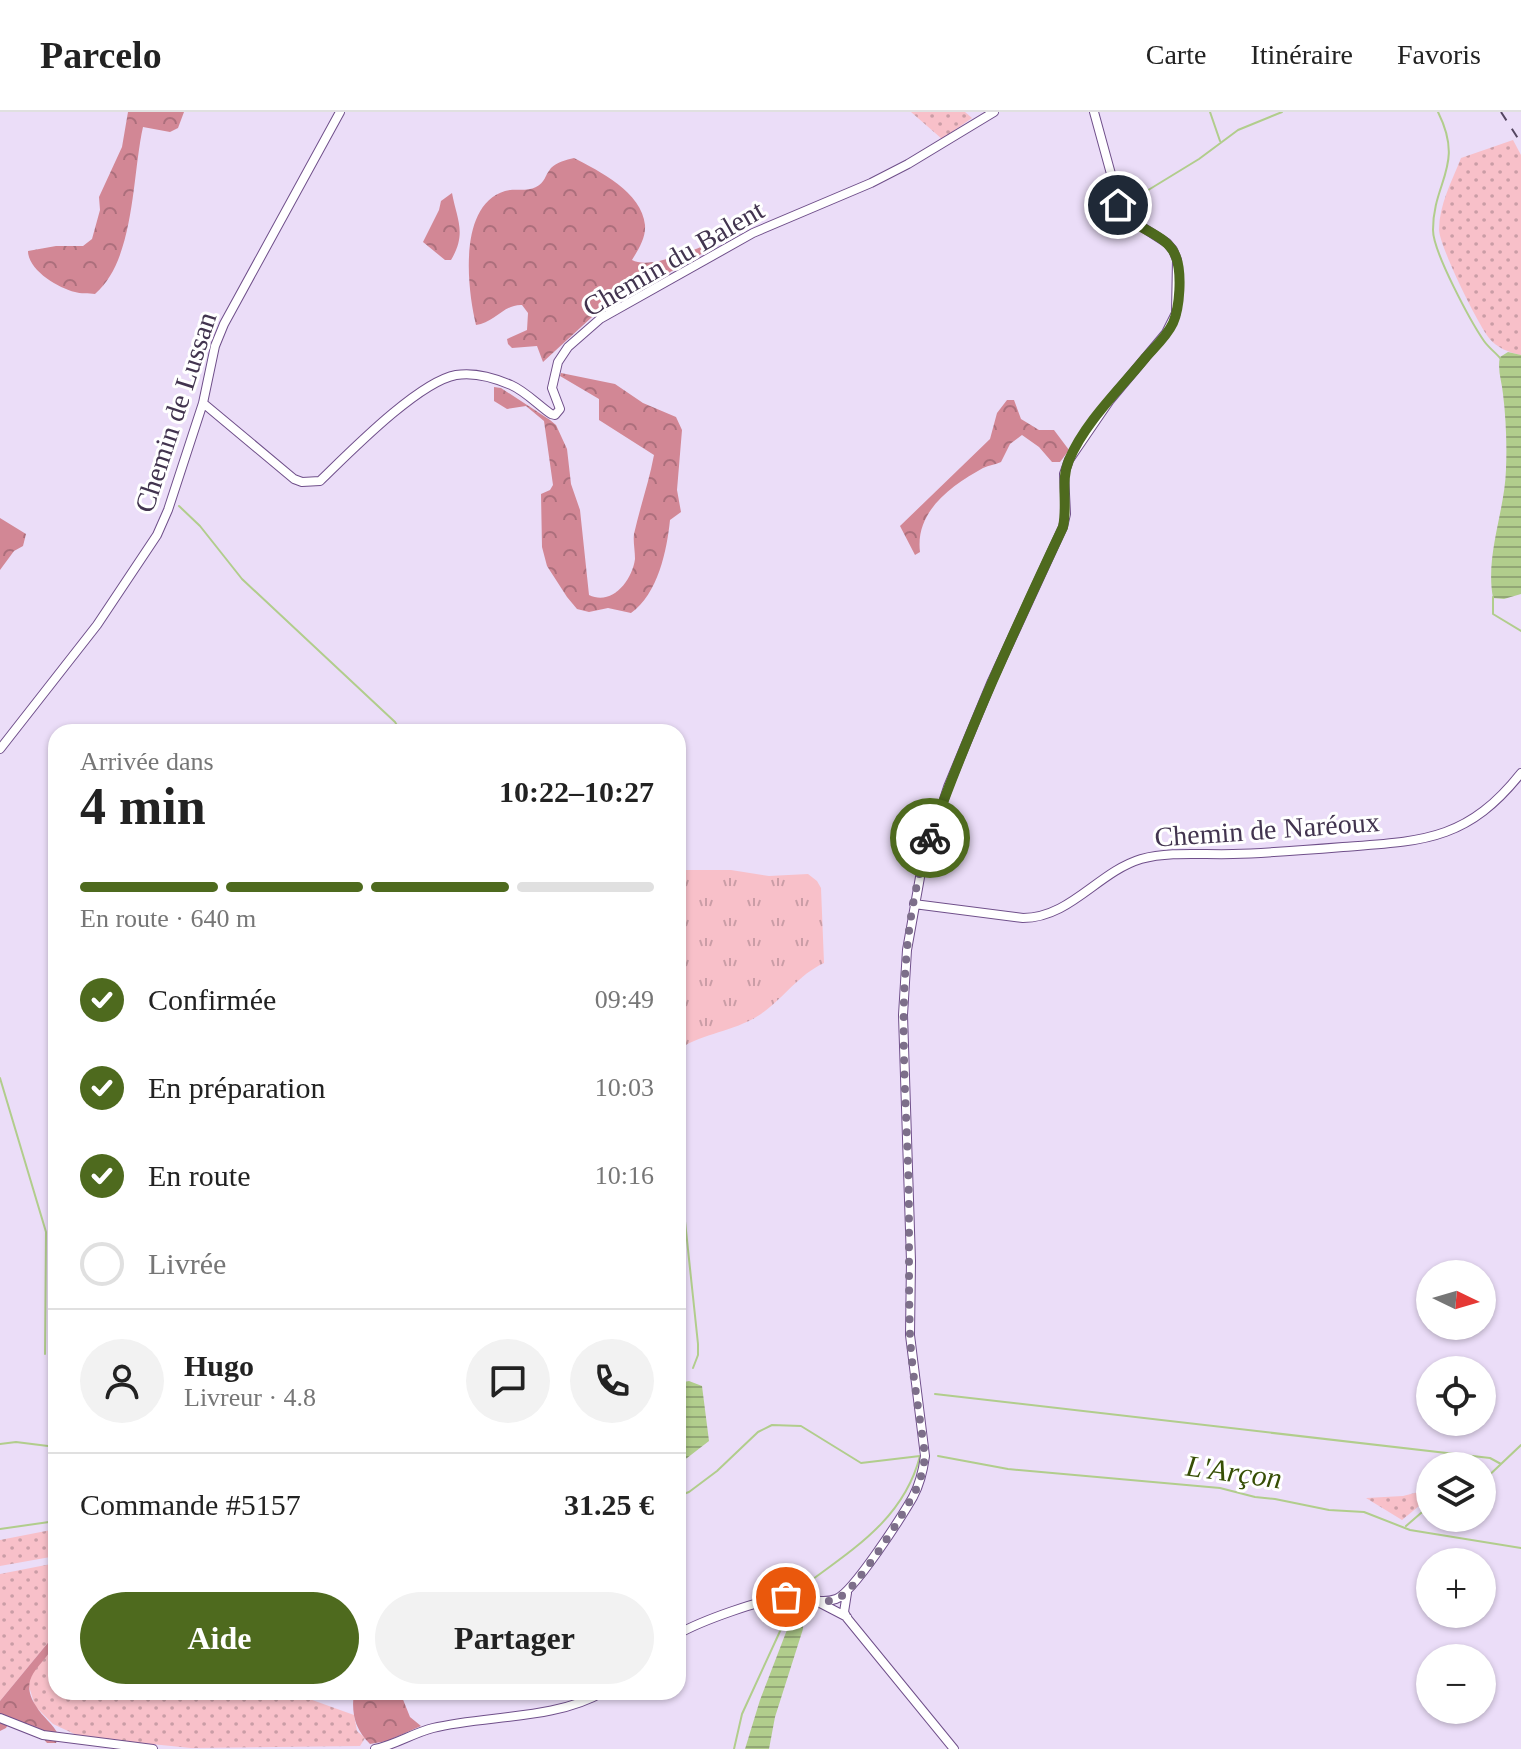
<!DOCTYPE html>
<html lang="fr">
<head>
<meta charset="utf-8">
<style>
	:root { --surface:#fff; --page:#f2f2f2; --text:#222; --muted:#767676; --line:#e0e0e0; --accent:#4e6a1e }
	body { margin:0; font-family:"Times New Roman",serif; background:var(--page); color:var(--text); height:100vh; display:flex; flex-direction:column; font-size:30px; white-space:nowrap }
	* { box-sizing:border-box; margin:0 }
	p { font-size:26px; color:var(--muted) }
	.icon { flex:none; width:44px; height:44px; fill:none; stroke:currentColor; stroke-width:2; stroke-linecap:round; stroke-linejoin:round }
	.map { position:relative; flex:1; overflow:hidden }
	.panel { position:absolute; left:48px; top:612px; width:638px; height:976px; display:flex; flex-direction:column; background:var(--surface); border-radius:24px; box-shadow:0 2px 6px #0004 }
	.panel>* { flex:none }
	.needle { width:52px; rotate:95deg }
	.fabs { position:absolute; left:1416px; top:1148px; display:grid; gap:16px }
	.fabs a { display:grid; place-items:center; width:80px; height:80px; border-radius:50%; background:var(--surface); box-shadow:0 2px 6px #0004; font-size:40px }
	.pin { position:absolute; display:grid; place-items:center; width:68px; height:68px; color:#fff; margin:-34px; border:4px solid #fff; border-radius:50%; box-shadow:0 2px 8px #0007 }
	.courier { position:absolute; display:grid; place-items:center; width:80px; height:80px; margin:-40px; border:6px solid #4e6a1e; border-radius:50%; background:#fff; color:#222; box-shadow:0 2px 10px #0007 }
	.head em { font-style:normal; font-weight:700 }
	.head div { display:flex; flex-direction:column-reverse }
	.head { display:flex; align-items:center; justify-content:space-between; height:136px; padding:0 32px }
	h1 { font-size:52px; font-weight:700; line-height:60px }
	.bar { display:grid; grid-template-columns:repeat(4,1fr); gap:12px 8px; align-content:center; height:96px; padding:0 32px }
	.bar i { height:10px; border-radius:6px; background:var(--line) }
	.bar .on { background:var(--accent) }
	.bar p { grid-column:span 4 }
	.line { display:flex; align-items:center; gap:20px; padding:0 32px; border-top:2px solid var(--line) }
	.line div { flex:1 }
	.round { display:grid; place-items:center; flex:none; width:84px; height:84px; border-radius:42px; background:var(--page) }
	ol { padding:0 32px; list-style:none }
	li { display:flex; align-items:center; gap:24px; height:88px }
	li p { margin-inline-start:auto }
	li .icon { padding:8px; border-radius:50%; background:var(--accent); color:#fff; stroke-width:4 }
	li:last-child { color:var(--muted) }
	li i { width:44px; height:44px; border:4px solid var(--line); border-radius:50% }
	.action { display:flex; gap:16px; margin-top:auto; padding:16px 32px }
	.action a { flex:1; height:92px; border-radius:48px; background:var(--accent); color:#fff; font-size:32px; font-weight:700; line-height:92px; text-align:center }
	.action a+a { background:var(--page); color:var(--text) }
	header { display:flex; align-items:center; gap:48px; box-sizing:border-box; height:112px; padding:0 40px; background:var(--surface); border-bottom:2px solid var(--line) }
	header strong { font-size:38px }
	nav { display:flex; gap:44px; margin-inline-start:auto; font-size:28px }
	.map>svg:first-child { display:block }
</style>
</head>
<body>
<header>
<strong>Parcelo</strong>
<nav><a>Carte</a><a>Itinéraire</a><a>Favoris</a></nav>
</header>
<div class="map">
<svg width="1521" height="1637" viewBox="0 0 1521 1637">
	<defs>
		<pattern id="grass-dots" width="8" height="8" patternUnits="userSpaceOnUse" patternTransform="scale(2)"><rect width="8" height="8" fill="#f8c0c9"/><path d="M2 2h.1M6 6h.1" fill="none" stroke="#ca9da6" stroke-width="1.8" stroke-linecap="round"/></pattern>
		<pattern id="forest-crowns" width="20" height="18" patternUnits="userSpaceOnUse" patternTransform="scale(2)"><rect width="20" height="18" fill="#d28795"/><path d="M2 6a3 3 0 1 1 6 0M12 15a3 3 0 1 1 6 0" fill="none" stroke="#ac6f7c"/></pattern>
		<pattern id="park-tufts" width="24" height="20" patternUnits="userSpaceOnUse" patternTransform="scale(2)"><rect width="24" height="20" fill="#f8c0c9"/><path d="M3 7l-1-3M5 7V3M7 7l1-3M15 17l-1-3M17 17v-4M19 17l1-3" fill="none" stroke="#ca9da6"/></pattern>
		<pattern id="water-rules" width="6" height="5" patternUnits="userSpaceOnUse" patternTransform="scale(2)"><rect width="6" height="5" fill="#b1cd8c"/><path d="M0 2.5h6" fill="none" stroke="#92a775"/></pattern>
	</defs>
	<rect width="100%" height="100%" fill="#ebddf8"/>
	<path fill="url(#grass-dots)" d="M911,0H965L972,6L942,27Z
		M1513,28L1521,43V243C1509,241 1496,235 1489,226C1477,211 1440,135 1439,118C1439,93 1452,69 1461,46Z
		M1430,1377V1390L1419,1394L1402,1408L1366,1386L1403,1384Z
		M56,1417V1444L0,1454V1428Z
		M56,1451V1521L0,1589V1462Z
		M56,1532V1580H290L354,1603L357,1619L365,1626L360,1634L191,1636L81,1625L53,1612L35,1594L28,1571L30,1564Z"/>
	<path fill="url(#forest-crowns)" d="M128,0H184L178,16L170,20L143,15C132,64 135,148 95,182C89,181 80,182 75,180C58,176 28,158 28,139L56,134H83L92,127L100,98L99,85L122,35Z
		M574,46C599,59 642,80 645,113C646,126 638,138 632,148C651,158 694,137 714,130L717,133L592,205L543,250L537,234L512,236L508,232L507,227L527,218L528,201L522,193C504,192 494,211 476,213C467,176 458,93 505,79C515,76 527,80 536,75C545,71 545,63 551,56C557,50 566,48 574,46Z
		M452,81C457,108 467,121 451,148H445L423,130L439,98L441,89Z
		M561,261L615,272L643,291L676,305L682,318L677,378L681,400L670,408C667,438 658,482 631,501L608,496L589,500L577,497L567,485L547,454L542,435L541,382L550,378L553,373L544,309L526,294L507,297L494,289V275L501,276L550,308L556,313L567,337L571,372L580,398L589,483C612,494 632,469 635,447C635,438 633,430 634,422C640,395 649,370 654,343L599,308V287L560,264Z
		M1007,288H1014L1021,307L1039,318H1054L1069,338L1060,350H1052L1039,335L1022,323L1010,332L1001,350C995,353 989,353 983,356C951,374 915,399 920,440L915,443L900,414L990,327L997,301Z
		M0,406L26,422L23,434L14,439L0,458Z
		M56,1521C56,1551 13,1559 36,1594C43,1606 53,1611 59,1624L56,1631H47L33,1614L11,1607L6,1616L0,1619V1589Z
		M354,1580H400L410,1605L421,1614L387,1629L370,1632C355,1617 351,1601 354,1580Z"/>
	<path fill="url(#park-tufts)" d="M686,758H731L769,764L808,762L817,769L821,776L824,851C798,863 784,886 761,902C736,919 704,921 681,936L678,959V760Z"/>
	<path fill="url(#water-rules)" d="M1508,240L1521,243V482L1504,487L1493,486C1485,443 1505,399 1506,357C1507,333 1506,306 1503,282C1502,270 1497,258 1500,245Z
		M689,1269L702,1274L709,1329L678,1353V1271Z
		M795,1506L803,1509V1517L775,1605L769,1637H745L760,1588L790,1510Z"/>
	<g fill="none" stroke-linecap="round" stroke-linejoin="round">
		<path stroke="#b1cd8c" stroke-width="2" d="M1210,0L1220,29
			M1438,0C1465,54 1433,69 1433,118C1433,140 1471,210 1484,229C1489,236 1496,241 1501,247
			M1127,91L1199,47L1238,18L1282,0
			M179,394L200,414L242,467L395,610L401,620
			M1493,485V502L1521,519
			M0,966L46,1120L45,1242
			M678,1043L698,1232V1243L693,1256
			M50,1268L52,1335
			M935,1282L1490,1346L1501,1352
			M0,1332L16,1330L56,1335
			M938,1344L1008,1357L1220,1376L1255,1385L1275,1387L1329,1398L1364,1400L1410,1418L1521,1436
			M1482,1370L1521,1333
			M678,1384L689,1380L717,1359L758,1320L772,1313L801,1314L861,1351L920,1344C903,1410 848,1440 797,1479
			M1406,1414L1421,1401L1430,1397
			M0,1417L56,1409
			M734,1637L742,1602L793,1491"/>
		<g stroke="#6f4f8a" stroke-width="10">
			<path id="minor" d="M203,291L294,367L302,370L320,369C349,341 418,270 456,263C474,260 495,266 511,273C525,279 538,293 551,302L555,303L560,297L552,276L558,250L568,235L600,207L753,121L871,71L908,52L994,0
				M0,637L97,513L157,423L168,398L203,291L215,234L224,212L340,0
				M914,792L1023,806C1070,806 1098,760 1141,747C1170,739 1203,743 1233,742C1269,741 1306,738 1343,735C1423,729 1467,729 1521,661
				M847,1481L844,1500L847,1506L954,1637
				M820,1491L847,1505
				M678,1522C701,1509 761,1487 788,1485C804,1484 819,1493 836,1487C853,1481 902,1404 913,1385C920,1372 923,1359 925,1344L910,1223L911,1149L903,903L907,838L922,754L948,675L992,569L1063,415L1066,402L1064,362L1069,348L1110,288L1166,221L1176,201L1177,148L1173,138L1167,131L1122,102L1094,0
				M0,1606L43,1623L153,1637
				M375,1637C395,1633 413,1621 433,1616C486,1603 555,1608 603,1580"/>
		</g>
		<use href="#minor" stroke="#fff" stroke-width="8"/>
		<path stroke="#544661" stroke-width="2" stroke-dasharray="10 10" stroke-linecap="butt" d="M1501,0L1521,31"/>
	</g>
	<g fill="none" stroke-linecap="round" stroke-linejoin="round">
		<path stroke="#7d6f8a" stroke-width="8" stroke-dasharray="0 14.4" d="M786,1485C803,1485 823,1495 840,1485C857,1476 902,1405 912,1385C920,1372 923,1359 925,1344C920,1304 912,1264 910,1223C908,1166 910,1109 908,1052C904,943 894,831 930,726"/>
		<path stroke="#4e6a1e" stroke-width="10" d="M930,726C968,619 1015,517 1063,415C1068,392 1060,369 1069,348C1085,310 1120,277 1146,245C1155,235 1167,224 1173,211C1180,195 1182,161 1176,145C1167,119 1129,118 1118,93"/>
	</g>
	<g text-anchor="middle" stroke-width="6" stroke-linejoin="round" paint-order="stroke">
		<g font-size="28" fill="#42344f" stroke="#fff">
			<text transform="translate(673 146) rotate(-30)" y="10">Chemin du Balent</text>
			<text transform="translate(175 300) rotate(-72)" y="10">Chemin de Lussan</text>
			<text transform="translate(1267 717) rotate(-4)" y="10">Chemin de Naréoux</text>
		</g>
		<g font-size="30" font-style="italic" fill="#364e05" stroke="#fff">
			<text transform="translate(1234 1360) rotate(8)" y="10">L'Arçon</text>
		</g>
	</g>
</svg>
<div class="fabs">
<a><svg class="needle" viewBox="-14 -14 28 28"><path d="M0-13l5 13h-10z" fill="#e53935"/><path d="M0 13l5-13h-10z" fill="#767676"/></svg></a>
<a><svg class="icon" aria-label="locate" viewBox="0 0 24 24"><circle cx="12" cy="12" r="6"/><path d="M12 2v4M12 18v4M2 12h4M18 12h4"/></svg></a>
<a><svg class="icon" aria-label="layers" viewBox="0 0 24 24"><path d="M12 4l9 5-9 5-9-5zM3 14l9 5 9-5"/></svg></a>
<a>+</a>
<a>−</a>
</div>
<div class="pin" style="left:786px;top:1485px;background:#ea580c"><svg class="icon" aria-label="bag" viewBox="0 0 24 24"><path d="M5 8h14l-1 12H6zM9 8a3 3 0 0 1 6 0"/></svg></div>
<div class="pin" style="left:1118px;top:93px;background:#1f2937"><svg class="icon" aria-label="home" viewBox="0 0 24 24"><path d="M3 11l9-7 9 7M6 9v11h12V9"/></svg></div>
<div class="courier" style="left:930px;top:726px"><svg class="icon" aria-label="bike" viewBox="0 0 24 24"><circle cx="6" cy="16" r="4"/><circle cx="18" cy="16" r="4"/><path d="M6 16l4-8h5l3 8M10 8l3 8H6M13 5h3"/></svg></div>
<section class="panel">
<div class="head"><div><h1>4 min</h1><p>Arrivée dans</p></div><em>10:22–10:27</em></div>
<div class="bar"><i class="on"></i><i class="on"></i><i class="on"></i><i></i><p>En route · 640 m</p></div>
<ol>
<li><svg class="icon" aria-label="check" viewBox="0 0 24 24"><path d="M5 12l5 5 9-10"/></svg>Confirmée<p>09:49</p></li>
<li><svg class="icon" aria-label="check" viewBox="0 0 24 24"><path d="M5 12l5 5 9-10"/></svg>En préparation<p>10:03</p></li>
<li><svg class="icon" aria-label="check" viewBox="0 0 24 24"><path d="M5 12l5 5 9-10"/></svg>En route<p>10:16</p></li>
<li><i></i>Livrée</li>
</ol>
<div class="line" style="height:144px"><a class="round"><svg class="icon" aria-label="person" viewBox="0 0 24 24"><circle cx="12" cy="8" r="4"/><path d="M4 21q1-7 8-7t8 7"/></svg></a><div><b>Hugo</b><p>Livreur · 4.8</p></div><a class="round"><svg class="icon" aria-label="chat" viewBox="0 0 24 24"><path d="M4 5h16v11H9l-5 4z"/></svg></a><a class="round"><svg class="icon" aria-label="phone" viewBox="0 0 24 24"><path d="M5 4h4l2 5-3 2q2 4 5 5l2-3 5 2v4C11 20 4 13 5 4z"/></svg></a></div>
<div class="line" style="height:104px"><div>Commande #5157</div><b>31.25 €</b></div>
<div class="action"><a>Aide</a><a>Partager</a></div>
</section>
</div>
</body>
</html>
